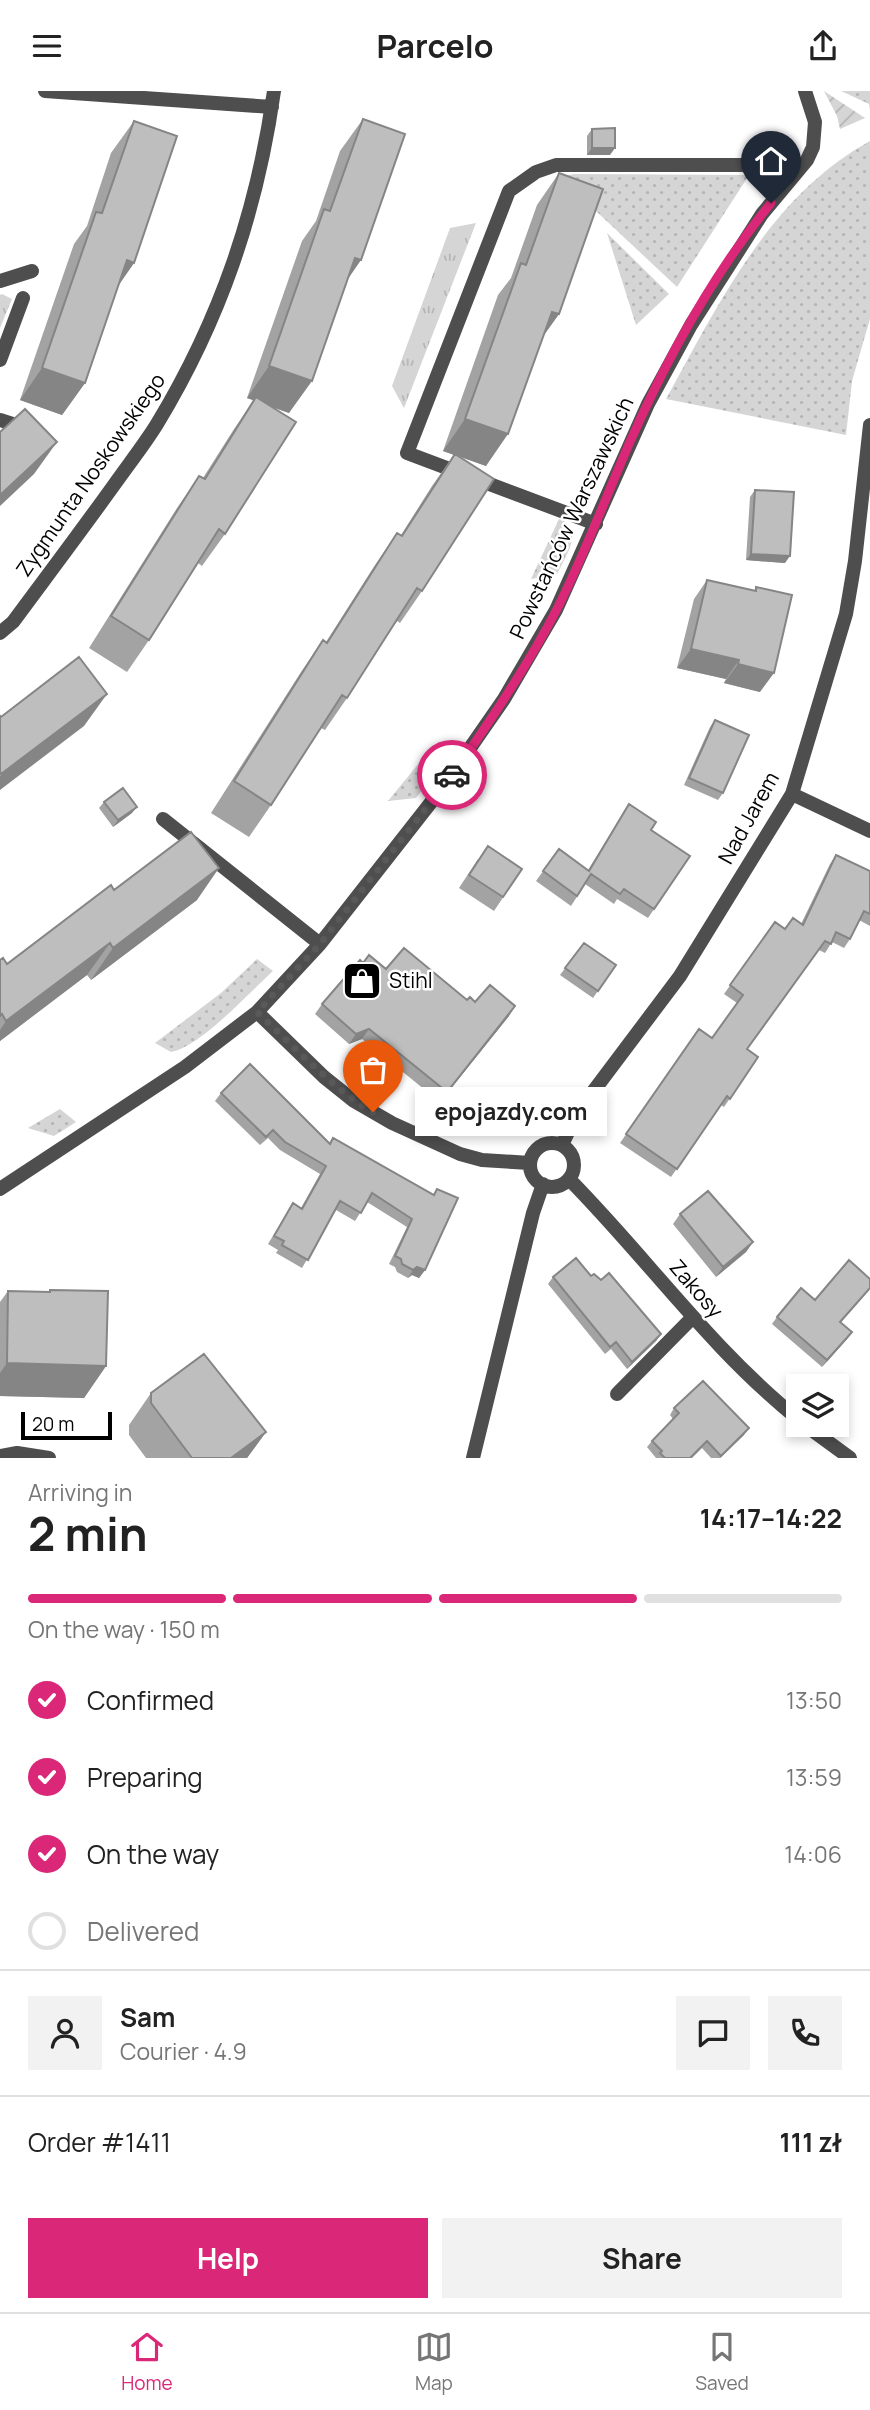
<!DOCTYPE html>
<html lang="en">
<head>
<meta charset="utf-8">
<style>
	:root { --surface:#fff; --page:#f2f2f2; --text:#222; --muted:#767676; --line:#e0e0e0; --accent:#db2777 }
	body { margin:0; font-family:Manrope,sans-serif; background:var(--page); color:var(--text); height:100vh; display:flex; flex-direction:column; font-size:26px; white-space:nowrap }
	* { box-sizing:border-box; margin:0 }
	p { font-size:23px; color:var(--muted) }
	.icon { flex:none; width:38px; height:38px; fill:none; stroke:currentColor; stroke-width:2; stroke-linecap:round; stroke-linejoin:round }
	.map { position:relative; height:1367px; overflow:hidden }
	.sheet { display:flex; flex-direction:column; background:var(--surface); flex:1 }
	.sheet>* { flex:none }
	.buttons { position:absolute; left:786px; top:1283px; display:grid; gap:14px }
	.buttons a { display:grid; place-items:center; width:63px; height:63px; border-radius:0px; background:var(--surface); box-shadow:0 4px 10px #0003; font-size:35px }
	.scale { position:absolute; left:21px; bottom:18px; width:91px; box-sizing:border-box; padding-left:7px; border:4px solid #000; border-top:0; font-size:19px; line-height:24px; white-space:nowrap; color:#000; -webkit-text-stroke:5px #fff; paint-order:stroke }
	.pin { position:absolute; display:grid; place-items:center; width:60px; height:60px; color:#fff; margin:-72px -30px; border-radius:50% 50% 50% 0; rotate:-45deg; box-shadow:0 0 7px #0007 }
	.pin .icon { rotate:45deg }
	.courier { position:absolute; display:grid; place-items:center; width:70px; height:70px; margin:-35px; border:5px solid #db2777; border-radius:50%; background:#fff; color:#222; box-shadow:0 2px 9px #0007 }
	.bubble { position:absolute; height:49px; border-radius:0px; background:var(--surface); box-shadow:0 4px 10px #0003; font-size:23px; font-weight:700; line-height:49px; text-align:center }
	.head em { font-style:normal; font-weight:700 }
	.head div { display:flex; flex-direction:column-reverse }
	.head { display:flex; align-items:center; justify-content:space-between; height:119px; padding:0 28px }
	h1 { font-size:46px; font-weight:700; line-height:52px }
	.bar { display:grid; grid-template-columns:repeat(4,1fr); gap:10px 7px; align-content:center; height:84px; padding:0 28px }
	.bar i { height:9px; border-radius:5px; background:var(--line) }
	.bar .current { background:var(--accent) }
	.bar p { grid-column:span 4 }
	.line { display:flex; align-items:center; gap:18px; padding:0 28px; border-top:2px solid var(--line) }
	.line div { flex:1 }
	.round { display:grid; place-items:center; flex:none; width:74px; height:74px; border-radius:0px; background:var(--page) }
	ol { padding:0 28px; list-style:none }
	li { display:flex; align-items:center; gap:21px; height:77px }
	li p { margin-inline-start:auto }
	li .icon { padding:7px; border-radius:50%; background:var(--accent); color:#fff; stroke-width:4 }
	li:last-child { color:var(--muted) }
	li i { width:38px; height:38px; border:4px solid var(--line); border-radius:50% }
	.action { display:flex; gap:14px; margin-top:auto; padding:14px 28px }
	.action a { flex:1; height:80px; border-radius:0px; background:var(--accent); color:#fff; font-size:28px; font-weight:700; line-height:80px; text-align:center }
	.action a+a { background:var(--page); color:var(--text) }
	header { display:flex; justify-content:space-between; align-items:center; height:91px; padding:0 28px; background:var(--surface); font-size:32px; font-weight:700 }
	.menu { display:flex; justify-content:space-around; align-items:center; height:98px; border-top:2px solid var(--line); background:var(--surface); font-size:19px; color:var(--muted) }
	.menu a { display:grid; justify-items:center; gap:4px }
	.menu .current { color:var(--accent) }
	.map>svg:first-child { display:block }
</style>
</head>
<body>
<header><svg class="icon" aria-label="menu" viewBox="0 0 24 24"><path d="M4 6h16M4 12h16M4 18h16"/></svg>Parcelo<svg class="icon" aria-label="share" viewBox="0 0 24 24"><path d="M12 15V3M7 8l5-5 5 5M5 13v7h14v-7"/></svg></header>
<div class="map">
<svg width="870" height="1367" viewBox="0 0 870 1367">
	<defs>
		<pattern id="grass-dots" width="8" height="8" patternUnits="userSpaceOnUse" patternTransform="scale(1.75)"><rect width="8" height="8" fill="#d5d5d5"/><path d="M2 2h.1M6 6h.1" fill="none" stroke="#b5b5b5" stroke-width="1.8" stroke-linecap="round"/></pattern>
		<pattern id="park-tufts" width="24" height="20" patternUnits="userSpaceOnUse" patternTransform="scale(1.75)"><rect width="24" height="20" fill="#d5d5d5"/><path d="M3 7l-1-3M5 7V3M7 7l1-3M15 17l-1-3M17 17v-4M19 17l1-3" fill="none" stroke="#b5b5b5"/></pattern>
		<pattern id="garden-furrows" width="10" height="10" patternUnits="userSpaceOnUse" patternTransform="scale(1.75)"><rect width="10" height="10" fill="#d5d5d5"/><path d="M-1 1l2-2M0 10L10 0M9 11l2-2" fill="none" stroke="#b5b5b5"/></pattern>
	</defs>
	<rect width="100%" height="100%" fill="#fff"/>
	<path fill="url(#grass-dots)" d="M841,0H870V19L869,13Z
		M870,50V228L852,290L846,344L666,308C719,212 770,105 870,50Z
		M574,83L749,84L677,196L597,121L569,110L558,86Z
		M607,142L669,203L636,234Z
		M559,428C586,437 565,466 557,483L531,488Z
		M424,666L448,667L416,707L388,710Z
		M257,868L273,880C250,901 200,956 171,961L155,952L221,902Z
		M60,1018L76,1031L54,1045L28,1037Z"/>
	<path fill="url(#park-tufts)" d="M476,132L404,317L392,295L450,137Z
		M2,203L12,208L0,237V204Z"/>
	<path fill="url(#garden-furrows)" d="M824,0L865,27L840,38L837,25Z"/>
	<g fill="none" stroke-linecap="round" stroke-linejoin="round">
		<path stroke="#4e4e4e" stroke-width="14" d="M0,329L25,337
			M617,1303L692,1227"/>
		<path stroke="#4e4e4e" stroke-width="14" d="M0,190L32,180"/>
		<path stroke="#4e4e4e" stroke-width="14" d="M45,0L272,16
			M0,269L23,207
			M596,433L407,362L509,100L536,81L556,74H768L798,80
			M0,542L13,531C47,485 81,440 114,394C128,374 144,354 157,333C220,229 257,121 274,0
			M792,703L870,740
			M163,728L320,853
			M257,921L324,986L354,1010L392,1032L460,1063L482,1069L530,1072
			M530 1074a22 22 0 1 1 44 0a22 22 0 1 1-44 0Z
			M562,1054L577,1022L680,885L792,703L846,523L855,470L870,334
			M569,1088C648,1168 710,1257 798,1328
			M0,1098L185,976L257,921L320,853L443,696L504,608L556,519L648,313L691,234L762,123L807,69L813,56L815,31L805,0
			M805,1334L850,1367
			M0,1365L17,1362L49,1367
			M473,1367L533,1122L543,1093"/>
	</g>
	<path fill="#a3a3a3" d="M363,28L347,189L289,322L272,316L225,443L202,475L198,472L149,549L127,581L89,557L177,417L199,385L203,387L234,338L254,309L247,307L302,150L316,130L340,60Z
		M134,30V172L118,194L85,292L62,324L20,309L74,153L87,135L111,62Z
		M592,38L610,64H587V45Z
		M559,82V223L544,244L486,375L459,365L422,500L400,532L397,530L347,607L325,639L321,637L271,714L249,746L211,722L301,581L323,549L326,551L375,474L397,442L401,444L432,395L454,364L443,360L498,204L511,187L537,114Z
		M755,399L785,472L746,469L750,406Z
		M707,489L754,500L756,496L760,601L724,592L726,588L677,577L694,508Z
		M715,629L723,702L718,709L684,694L710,636Z
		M104,711L132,722L113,736L99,717Z
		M629,713L651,739L690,765L648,827L617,808L614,813L585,793L571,815L536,790L559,758L588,779Z
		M836,764L870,780V835L859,829L850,848L844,857L832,851L825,862L819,859L747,958L758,966L724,1016L721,1014L671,1086L620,1052L699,938L712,947L737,912L724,903L775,831L785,838L801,833L830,773Z
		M478,768L522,778L494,820L459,797Z
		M114,799L197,809L91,889L87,884L0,950V869L7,873Z
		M584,852L616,874L593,907L560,884Z
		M386,878L467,909L475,911L509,925L440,1011L362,948L349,953L315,923L322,913Z
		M221,1002L329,1053L333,1047L433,1104L437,1098L425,1179L419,1187L412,1184L408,1187L397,1181L395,1176L389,1173L407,1136L367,1111L355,1130L336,1119L302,1177L276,1162L278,1159L268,1153L293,1112L301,1117L320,1083L280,1059L268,1047L260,1054L215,1010Z
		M680,1123L753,1151L746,1161L716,1186L673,1133Z
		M591,1185L661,1243L656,1250L627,1278L611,1258L605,1263L548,1193L553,1186Z
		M50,1199L106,1275L84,1307L0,1305V1211L8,1200L48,1201Z
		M777,1226L841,1231L847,1248L822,1276L772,1233Z
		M151,1302L266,1341L247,1367H146L129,1344V1334Z
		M674,1317L744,1344L720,1367H711L702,1357L692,1367H656L647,1356L652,1350L673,1328L670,1324Z"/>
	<path fill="#858585" d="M592,57H615L610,64H587Z
		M355,167L361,169L339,201Z
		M127,169L134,172L112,204Z
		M552,221L559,223L536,255Z
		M269,275L312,290L289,322L247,307Z
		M42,277L85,292L62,324L20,309Z
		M465,328L508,343L486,375L443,360Z
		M57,351L34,383L0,415V404Z
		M751,463L790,465L785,472L746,469Z
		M691,558L739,569L726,588L677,577Z
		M738,573L774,582L760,601L724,592Z
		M107,603L84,635L0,699V685L1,683Z
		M137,716L132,722L113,736L118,729Z
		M219,777L197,809L91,889L113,857Z
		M110,852L87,884L0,950V939L6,930Z
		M515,915L509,925L440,1011L447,1001Z
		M369,938L362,948L349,953L356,943Z
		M753,1151L746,1161L716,1186L723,1176Z
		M417,1176L425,1179L419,1187L412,1184L408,1187L413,1179Z
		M870,1197L869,1199L835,1238L840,1231Z
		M852,1241L847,1248L822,1276L827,1269Z
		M661,1243L656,1250L627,1278L632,1271Z
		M7,1272L106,1275L84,1307L0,1305V1282Z
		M749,1337L744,1344L720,1367H719Z
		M266,1341L247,1367H231Z"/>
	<path fill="#bebebe" stroke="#858585" stroke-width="2" d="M363,28L405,43L361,169L355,167L312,290L269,275L324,118L330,120Z
		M134,30L177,45L134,172L127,169L85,292L42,277L96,121L102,122Z
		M615,37V57H592V38Z
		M559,82L603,98L559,223L552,221L508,343L465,328L521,172L526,174Z
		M256,306L296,331L225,443L219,438L149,549L111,525L199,385L205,388Z
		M25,318L57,351L0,404V341Z
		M455,363L494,388L422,500L417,497L347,607L342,604L271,714L234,690L323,549L327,552L397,442L402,445Z
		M755,399L794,401L790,465L751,463Z
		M707,489L756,500V496L792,504L774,582L738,573L739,569L691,558Z
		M79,566L107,603L1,683L0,681V625L1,626Z
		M715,629L749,644L723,702L689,687Z
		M123,697L137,716L118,729L104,711Z
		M629,713L656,731L651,739L690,765L654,818L624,798L620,803L591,783L577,805L543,780L559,758L589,780Z
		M191,741L219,777L113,857L110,852L6,930L2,923L0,925V869L3,867L7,873L111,794L114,799Z
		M488,755L522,778L503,806L469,784Z
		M836,764L870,780V823L864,820L850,848L836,841L831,853L825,850L747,958L758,966L730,1008L727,1005L677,1078L626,1043L699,938L712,947L743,904L730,894L775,831L785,838L793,827L803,834Z
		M584,852L616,874L598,900L565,877Z
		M404,857L467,909L470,906L475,911L490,894L515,915L447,1001L369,938L356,943L322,913L360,869L363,872L369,864L386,878Z
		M250,973L330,1053L333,1047L434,1104L437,1098L458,1107L425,1179L417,1176L413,1179L402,1173L401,1168L395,1165L412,1128L372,1102L361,1122L340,1110L308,1169L282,1154L284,1150L274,1145L293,1112L302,1118L326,1075L285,1051L273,1039L266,1046L221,1002Z
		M708,1100L753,1151L723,1176L680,1123Z
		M576,1167L591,1185L594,1183L601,1189L609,1182L661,1243L632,1271L616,1251L610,1256L553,1186Z
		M849,1169L870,1188V1197L840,1231L852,1241L827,1269L777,1226L801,1197L815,1209Z
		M50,1199L108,1200L106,1275L7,1272L8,1200L50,1201Z
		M204,1263L266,1341L231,1367H192L151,1312V1302Z
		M703,1290L749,1337L721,1365L707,1350L690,1367H665L660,1362L662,1360L652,1350L679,1322L674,1317Z"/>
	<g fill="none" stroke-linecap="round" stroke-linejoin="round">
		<path stroke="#595959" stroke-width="7" stroke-dasharray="0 12.6" d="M373,1021C329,995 295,956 257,921L320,853L452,684"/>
		<path stroke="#db2777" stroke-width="9" d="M452,684C490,631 527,576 557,518C584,465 605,408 629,353C666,269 713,183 771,112"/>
	</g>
	<defs>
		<g id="shop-square" transform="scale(2.0125)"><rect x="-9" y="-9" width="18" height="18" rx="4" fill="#000" stroke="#fff"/><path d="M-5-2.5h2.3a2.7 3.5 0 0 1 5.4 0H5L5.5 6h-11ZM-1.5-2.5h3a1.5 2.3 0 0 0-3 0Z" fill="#fff"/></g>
	</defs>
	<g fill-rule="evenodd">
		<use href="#shop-square" x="362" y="890"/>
	</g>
	<g text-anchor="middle" stroke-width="5" stroke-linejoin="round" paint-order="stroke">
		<g font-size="21" fill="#000" stroke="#fff">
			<text transform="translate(91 384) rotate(-55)" y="7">Zygmunta Noskowskiego</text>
			<text transform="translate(572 427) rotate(-65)" y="7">Powstańców Warszawskich</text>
			<text transform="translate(749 727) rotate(-61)" y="7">Nad Jarem</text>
			<text transform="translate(696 1198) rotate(49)" y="7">Zakosy</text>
		</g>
		<g font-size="21" fill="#000" stroke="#fff" text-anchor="start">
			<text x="389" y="897">Stihl</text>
		</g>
	</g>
</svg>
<div class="buttons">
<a><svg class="icon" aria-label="layers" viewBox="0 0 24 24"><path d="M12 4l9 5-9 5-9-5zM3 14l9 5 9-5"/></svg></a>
</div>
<div class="scale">20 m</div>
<div class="pin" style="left:373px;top:1021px;background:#ea580c"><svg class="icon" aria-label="bag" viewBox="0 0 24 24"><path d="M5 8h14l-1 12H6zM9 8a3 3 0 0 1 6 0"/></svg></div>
<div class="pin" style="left:771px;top:112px;background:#1f2937"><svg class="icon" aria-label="home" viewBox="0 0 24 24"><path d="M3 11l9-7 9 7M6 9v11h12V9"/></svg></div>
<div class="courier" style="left:452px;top:684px"><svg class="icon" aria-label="car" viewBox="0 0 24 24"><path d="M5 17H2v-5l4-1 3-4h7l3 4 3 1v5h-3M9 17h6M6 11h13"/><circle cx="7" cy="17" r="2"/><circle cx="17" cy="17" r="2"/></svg></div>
<div class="bubble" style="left:415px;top:996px;width:192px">epojazdy.com</div>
</div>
<section class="sheet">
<div class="head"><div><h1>2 min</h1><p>Arriving in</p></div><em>14:17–14:22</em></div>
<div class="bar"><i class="current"></i><i class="current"></i><i class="current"></i><i></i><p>On the way · 150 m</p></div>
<ol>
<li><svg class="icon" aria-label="check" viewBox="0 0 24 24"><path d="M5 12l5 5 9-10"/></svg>Confirmed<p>13:50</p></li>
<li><svg class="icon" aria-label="check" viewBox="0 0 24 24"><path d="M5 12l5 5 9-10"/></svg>Preparing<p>13:59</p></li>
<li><svg class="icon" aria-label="check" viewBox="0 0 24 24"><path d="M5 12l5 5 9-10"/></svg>On the way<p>14:06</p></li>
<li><i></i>Delivered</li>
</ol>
<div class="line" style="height:126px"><a class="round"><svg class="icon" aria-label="person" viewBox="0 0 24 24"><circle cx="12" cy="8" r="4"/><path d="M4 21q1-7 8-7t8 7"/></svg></a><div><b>Sam</b><p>Courier · 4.9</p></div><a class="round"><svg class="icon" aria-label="chat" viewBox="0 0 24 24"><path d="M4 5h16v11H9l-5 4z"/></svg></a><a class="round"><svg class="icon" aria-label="phone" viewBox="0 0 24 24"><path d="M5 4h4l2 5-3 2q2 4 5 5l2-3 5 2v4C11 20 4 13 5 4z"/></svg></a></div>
<div class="line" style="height:91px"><div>Order #1411</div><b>111 zł</b></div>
<div class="action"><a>Help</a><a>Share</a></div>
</section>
<nav class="menu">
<a class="current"><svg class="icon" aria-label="home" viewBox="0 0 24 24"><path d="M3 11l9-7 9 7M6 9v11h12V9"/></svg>Home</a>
<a><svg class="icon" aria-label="map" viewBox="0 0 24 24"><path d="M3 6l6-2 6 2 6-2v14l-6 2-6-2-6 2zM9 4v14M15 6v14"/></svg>Map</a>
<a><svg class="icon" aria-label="saved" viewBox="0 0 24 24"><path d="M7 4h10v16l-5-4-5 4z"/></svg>Saved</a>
</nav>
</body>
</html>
